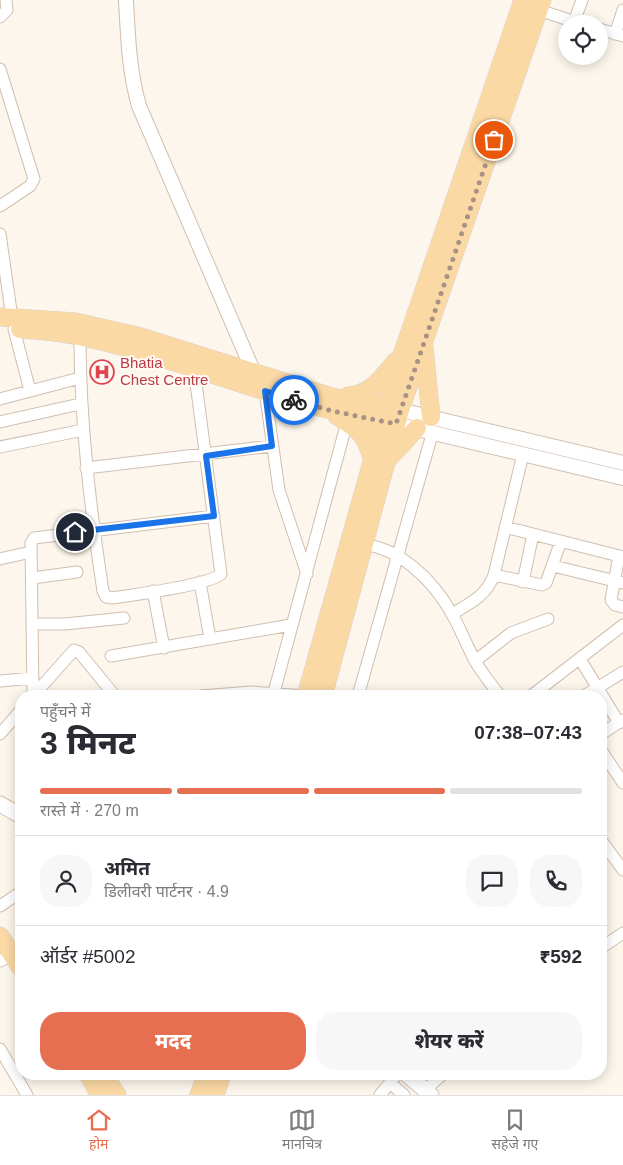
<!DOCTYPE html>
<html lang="hi">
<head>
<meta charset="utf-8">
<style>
	:root { --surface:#fff; --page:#f7f7f7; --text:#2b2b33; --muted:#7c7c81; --line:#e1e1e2; --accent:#e76f51 }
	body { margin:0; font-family:Arial,"Noto Sans Devanagari",sans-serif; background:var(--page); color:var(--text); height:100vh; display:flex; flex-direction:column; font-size:19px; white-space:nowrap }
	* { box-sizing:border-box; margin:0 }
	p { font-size:16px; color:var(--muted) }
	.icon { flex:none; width:28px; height:28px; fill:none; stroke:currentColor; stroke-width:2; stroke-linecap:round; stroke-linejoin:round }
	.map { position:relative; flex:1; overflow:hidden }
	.drawer { position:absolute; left:15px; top:690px; width:592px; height:390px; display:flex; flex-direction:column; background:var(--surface); border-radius:20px; box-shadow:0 2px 12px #0003 }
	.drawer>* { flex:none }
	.tools { position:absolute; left:558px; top:15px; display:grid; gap:10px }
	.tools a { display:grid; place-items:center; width:50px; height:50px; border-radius:50%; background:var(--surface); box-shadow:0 2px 12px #0003; font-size:25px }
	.pin { position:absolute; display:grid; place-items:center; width:42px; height:42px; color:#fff; margin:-21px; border:2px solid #fff; border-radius:50%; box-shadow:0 1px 5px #0007 }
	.courier { position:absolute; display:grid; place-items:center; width:50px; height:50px; margin:-25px; border:4px solid #1a73e8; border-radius:50%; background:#fff; color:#222; box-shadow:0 1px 6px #0007 }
	.headline em { font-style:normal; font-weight:800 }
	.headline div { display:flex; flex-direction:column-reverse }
	.headline { display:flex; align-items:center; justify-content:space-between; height:85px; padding:0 25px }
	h1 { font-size:32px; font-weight:800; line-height:38px }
	.bar { display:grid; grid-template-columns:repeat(4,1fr); gap:8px 5px; align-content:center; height:60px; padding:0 25px }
	.bar i { height:6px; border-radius:4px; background:var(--line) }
	.bar .on { background:var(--accent) }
	.bar p { grid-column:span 4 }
	.line { display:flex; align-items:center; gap:12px; padding:0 25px; border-top:1px solid var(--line) }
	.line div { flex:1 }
	.round { display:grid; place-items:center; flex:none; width:52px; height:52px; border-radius:20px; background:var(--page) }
	.primary-button { display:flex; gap:10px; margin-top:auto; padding:10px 25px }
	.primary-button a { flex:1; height:58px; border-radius:20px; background:var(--accent); color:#fff; font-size:20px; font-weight:800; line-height:58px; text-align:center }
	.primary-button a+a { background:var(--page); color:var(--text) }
	.dock { display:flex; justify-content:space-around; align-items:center; height:70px; border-top:1px solid var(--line); background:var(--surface); font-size:14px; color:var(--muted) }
	.dock a { display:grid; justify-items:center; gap:2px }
	.dock .on { color:var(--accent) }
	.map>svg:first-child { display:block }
</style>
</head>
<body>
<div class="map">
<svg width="623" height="1095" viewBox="0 0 623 1095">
	<rect width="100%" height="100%" fill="#fdf6ec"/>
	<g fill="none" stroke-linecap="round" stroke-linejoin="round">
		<g stroke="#d1beb0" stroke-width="13">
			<path id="minor" d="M533,8L581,24
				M0,17L7,10L6,0
				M574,22L582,0
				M599,29L623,36
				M615,34L623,10
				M0,69L34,179L30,186L0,206
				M0,234L12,318
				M14,329L30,391
				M80,336C80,422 90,506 103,591L106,597L112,598C132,595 210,585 221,574L194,368
				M265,391L279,490L307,574
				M0,399L80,378
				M0,422L80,404
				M0,447L83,430
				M523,454L494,575L542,585L546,583L561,541
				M86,468L272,446
				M505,527L623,557
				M357,544C398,545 433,580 452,614C460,628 466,644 474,659C481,672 491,684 500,696
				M619,556L611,600L615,605L623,607
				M0,559L31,552
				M553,566L623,583
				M32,578L77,572
				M200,582L210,639
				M523,582L533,534
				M153,591L164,648
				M452,614C471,603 486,596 494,575
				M33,624H65L124,618
				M111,656L291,625
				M580,659L619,723
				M475,661L511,633L548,619
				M0,681L33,678
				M33,696L31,543L34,538L214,516
				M33,696L74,650L79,652L115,696
				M201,696L252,692L306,696
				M273,696L347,422
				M358,696L433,431
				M531,696L623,625
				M584,696L623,672
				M0,734L21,710
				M601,734L623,720
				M601,750L623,783
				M601,840L623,870
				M0,906L21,892
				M601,948L623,933
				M0,961L12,955
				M0,1049L27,1095
				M390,1083L404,1095
				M425,1090L443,1074
				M380,1095L397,1074"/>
		</g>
		<g stroke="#d1beb0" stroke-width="16">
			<path id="tertiary" d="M126,0C128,37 129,71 139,106L254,373
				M400,410L623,463
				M396,424L623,478"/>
		</g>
		<g stroke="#d6c0b0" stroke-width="17">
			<path id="secondary" d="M0,804L21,816
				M406,1074L431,1095"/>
		</g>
		<g stroke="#dad1cd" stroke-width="19">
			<path id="primary" d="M0,317L76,322L141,337L332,397L395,408
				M20,329C81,331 139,351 197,369C261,390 325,412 391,423
				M424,347L431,417
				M348,396C371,394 381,379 395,362
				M337,416C358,429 366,434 372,459
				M388,459L417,428
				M306,696L372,462L385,405L523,0
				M323,696L400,410L542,0
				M0,936L21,968
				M88,1074L100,1095
				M103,1074L117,1095
				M199,1095L207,1074
				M215,1095L222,1074"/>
		</g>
		<use href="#minor" stroke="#fff" stroke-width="11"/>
		<use href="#tertiary" stroke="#fff" stroke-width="14"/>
		<use href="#secondary" stroke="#fff" stroke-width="15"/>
		<use href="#primary" stroke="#fbd9a5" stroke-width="18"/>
	</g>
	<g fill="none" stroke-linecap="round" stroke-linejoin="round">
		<path stroke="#a89285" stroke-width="5" stroke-dasharray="0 9" d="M294,400L332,411L396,424L494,140"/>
		<path stroke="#1a73e8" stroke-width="6" d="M75,532L214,516L206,456L272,446L265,391L294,400"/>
	</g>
	<defs>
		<g id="hospital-ring" transform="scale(1.25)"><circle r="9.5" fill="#fffaf3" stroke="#e0444e" stroke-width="1.5"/><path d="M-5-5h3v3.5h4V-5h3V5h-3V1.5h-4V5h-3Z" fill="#e0444e"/></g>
	</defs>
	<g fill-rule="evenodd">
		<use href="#hospital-ring" x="102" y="372"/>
	</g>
	<g text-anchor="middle" stroke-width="4" stroke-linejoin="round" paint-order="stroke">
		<g font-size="15" fill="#be3a42" stroke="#fffaf3" text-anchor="start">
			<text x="120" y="368">Bhatia<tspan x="120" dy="17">Chest Centre</tspan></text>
		</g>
	</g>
</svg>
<div class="tools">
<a><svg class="icon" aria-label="locate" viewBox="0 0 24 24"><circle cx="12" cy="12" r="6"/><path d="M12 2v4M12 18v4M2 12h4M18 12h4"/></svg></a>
</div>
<div class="pin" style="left:494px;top:140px;background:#ea580c"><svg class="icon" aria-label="bag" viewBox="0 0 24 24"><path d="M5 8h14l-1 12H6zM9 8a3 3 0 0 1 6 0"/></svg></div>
<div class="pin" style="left:75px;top:532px;background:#1f2937"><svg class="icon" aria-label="home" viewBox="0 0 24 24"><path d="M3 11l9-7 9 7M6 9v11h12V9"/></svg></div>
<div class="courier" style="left:294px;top:400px"><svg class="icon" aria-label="bike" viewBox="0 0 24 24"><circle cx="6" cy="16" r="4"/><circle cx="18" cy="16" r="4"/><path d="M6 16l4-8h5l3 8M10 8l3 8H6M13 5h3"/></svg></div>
<section class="drawer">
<div class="headline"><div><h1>3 मिनट</h1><p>पहुँचने में</p></div><em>07:38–07:43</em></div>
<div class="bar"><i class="on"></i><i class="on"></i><i class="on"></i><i></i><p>रास्ते में · 270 m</p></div>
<div class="line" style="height:90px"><a class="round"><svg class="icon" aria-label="person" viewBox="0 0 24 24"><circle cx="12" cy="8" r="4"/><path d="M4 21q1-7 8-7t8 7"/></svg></a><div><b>अमित</b><p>डिलीवरी पार्टनर · 4.9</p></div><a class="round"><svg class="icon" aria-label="chat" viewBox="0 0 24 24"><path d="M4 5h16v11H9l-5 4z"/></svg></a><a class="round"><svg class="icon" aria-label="phone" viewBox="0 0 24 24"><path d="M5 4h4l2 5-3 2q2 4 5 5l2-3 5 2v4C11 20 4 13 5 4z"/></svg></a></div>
<div class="line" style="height:65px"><div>ऑर्डर #5002</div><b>₹592</b></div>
<div class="primary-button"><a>मदद</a><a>शेयर करें</a></div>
</section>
</div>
<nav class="dock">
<a class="on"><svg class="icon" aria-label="home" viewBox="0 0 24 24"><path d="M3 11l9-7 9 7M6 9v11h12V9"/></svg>होम</a>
<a><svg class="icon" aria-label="map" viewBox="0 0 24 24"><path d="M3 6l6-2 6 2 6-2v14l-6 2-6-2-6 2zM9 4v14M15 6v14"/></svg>मानचित्र</a>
<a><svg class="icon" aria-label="saved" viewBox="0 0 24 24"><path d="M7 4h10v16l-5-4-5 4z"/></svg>सहेजे गए</a>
</nav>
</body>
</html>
